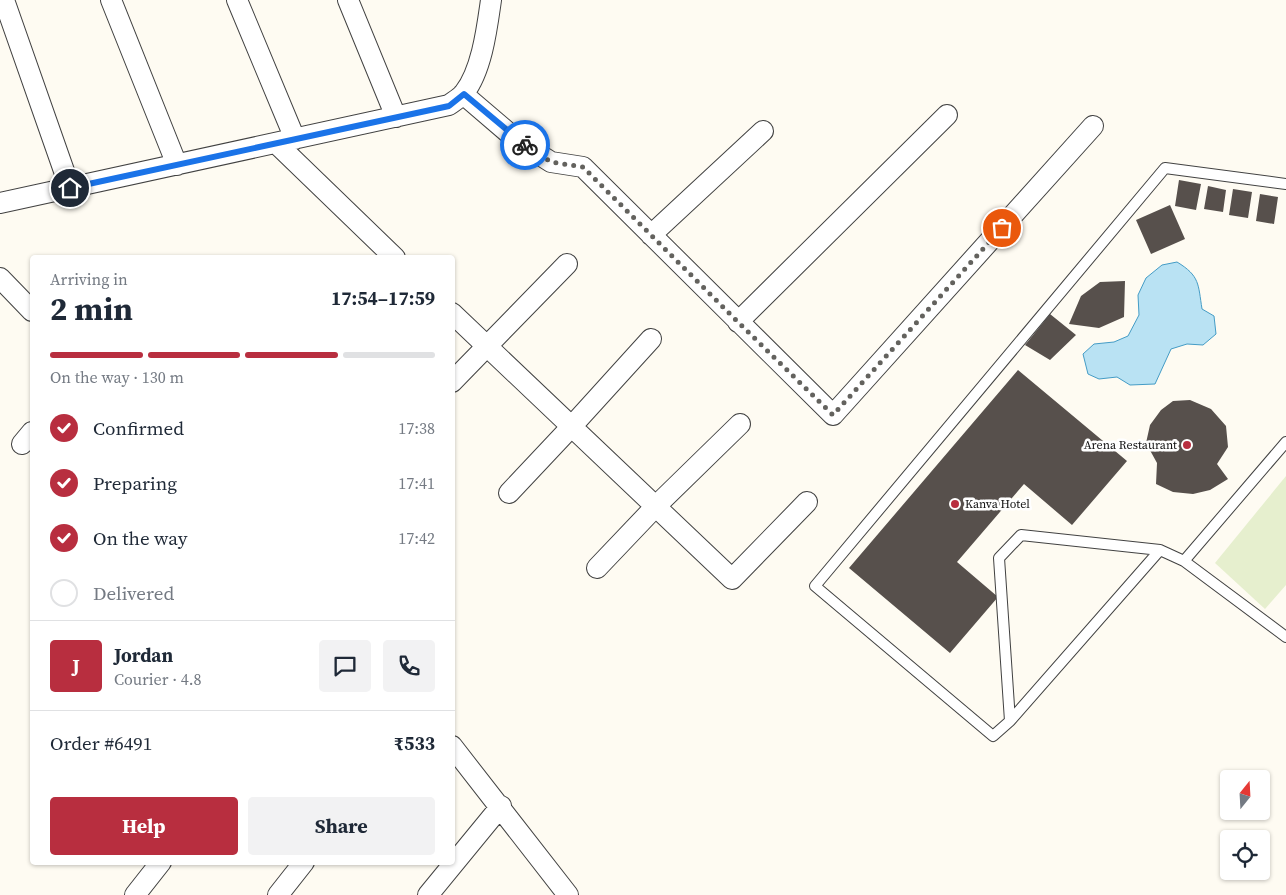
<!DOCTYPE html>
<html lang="en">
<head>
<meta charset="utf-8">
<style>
	:root { --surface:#fff; --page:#f2f2f3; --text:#1f2937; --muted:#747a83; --line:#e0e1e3; --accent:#b82e3f }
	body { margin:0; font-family:"Source Serif 4",serif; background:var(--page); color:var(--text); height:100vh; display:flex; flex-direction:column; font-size:19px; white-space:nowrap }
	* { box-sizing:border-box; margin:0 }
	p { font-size:16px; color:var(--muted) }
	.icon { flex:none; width:28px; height:28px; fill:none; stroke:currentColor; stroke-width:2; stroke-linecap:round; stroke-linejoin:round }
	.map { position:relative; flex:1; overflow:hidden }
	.panel { position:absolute; left:30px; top:255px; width:425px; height:610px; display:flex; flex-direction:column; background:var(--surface); border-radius:5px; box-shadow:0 1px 4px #0004 }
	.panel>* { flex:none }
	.needle { width:32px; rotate:18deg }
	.controls { position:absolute; left:1220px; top:770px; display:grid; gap:10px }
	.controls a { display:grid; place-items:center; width:50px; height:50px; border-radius:5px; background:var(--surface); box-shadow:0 1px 4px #0004; font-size:25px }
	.pin { position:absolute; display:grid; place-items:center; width:42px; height:42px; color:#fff; margin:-21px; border:2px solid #fff; border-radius:50%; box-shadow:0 1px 5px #0007 }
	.courier { position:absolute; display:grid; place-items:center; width:50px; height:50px; margin:-25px; border:4px solid #1a73e8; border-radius:50%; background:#fff; color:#222; box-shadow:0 1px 6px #0007 }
	.overview em { font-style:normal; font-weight:700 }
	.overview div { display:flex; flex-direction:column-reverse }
	.overview { display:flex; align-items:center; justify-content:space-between; height:85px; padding:0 20px }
	h1 { font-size:32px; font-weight:700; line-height:38px }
	.bar { display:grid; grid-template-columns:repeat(4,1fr); gap:8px 5px; align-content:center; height:60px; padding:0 20px }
	.bar i { height:6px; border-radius:4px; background:var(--line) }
	.bar .active { background:var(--accent) }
	.bar p { grid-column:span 4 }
	.line { display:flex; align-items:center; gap:12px; padding:0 20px; border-top:1px solid var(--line) }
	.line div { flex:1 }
	.round { display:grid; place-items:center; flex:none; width:52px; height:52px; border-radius:5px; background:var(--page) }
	ol { padding:0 20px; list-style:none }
	li { display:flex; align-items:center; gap:15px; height:55px }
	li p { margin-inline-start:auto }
	li .icon { padding:5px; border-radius:50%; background:var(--accent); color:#fff; stroke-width:4 }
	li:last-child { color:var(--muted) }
	li i { width:28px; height:28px; border:2px solid var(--line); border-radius:50% }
	.cta { display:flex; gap:10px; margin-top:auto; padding:10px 20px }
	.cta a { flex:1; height:58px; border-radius:5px; background:var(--accent); color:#fff; font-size:20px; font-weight:700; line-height:58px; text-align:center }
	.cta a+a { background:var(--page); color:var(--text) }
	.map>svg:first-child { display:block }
</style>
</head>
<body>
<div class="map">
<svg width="1286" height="895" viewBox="0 0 1286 895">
	<rect width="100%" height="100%" fill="#fefbf2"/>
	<path fill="#e6efce" d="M1286,476V585L1265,609L1215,563Z"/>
	<path fill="#b9e2f3" stroke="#449cc6" d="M1177,262C1200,276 1198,284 1202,309L1214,316L1216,334L1203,345L1187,344L1171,349L1155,384L1130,385L1117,377L1099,379L1088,374L1083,354L1094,344L1114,342L1128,336L1139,315L1138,295L1146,278L1162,265Z"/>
	<path fill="#57504c" d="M1179,180L1201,184L1196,210L1175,206Z
		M1208,186L1226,190L1223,212L1204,209Z
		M1233,189L1252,192L1248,218L1229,215Z
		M1260,194L1278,197L1274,224L1256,221Z
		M1170,205L1185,239L1151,254L1136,220Z
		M1125,281L1124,317L1099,328L1069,324L1081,296L1100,282Z
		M1050,314L1076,335L1050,360L1025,345Z
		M1018,370L1127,461L1072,525L1024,484L957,562L998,597L950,653L849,568Z
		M1190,400L1211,409L1226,426L1228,447L1217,464L1228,479L1210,490L1193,494L1173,492L1156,484L1157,463L1146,443L1150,425L1161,410L1173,401Z"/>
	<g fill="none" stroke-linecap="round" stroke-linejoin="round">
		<g stroke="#424242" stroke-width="12">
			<path id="lane" d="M1160,550L1010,721L999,558L1021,535L1160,550L1184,561L1286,637
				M1184,561L1286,442
				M1010,721L993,736L815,586L1165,168L1286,184"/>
		</g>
		<g stroke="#424242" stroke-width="22">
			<path id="street" d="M4,0L70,188
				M111,0L177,165
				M237,0L295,139
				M348,0L396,117
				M463,94L518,141L551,162L583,167L833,415L1093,126
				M276,143L395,258
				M0,203L449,105C454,101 460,98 464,93C482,70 487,28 491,0
				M651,235L763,131
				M0,278L32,311
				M452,313L732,579L807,502
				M738,322L947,115
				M452,382L567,264
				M22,444L32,432
				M509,493L572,426L651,339
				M597,568L656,506L740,424
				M452,746L568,895
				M135,895L161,862
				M278,895L304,862
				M428,895L501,806"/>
		</g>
		<use href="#lane" stroke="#fff" stroke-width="10"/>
		<use href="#street" stroke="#fff" stroke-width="20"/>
	</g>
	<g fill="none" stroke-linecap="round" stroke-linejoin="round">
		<path stroke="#63625e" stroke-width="5" stroke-dasharray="0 9" d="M525,145L551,162L583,167L738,322L833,415L1002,228"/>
		<path stroke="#1a73e8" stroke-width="6" d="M70,188L449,106L464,94L525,145"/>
	</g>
	<g fill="#b82e3f" stroke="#fff" stroke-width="2">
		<circle cx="1187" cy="445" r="5"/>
		<circle cx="955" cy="504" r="5"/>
	</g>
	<g text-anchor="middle" stroke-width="5" stroke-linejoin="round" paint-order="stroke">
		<g font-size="12" fill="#0f0f0f" stroke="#fff" text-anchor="end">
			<text x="1177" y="449">Arena Restaurant</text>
			<text x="965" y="508" text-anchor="start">Kanva Hotel</text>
		</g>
	</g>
</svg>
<div class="controls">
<a><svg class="needle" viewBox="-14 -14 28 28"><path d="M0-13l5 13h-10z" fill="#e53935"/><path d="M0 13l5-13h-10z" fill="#747a83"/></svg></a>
<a><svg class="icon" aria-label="locate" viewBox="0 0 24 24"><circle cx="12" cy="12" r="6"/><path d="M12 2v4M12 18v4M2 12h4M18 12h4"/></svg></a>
</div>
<div class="pin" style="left:1002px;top:228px;background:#ea580c"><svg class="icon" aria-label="bag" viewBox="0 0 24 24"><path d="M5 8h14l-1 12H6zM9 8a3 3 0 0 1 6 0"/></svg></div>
<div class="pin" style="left:70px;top:188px;background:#1f2937"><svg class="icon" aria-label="home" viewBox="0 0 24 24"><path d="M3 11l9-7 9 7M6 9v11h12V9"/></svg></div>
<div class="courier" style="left:525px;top:145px"><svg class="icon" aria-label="bike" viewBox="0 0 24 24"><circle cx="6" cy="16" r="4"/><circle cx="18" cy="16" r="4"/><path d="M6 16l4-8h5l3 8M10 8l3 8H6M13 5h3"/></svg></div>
<section class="panel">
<div class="overview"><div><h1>2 min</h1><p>Arriving in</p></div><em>17:54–17:59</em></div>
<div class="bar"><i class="active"></i><i class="active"></i><i class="active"></i><i></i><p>On the way · 130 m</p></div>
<ol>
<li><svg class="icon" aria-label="check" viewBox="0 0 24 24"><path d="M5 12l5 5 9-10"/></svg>Confirmed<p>17:38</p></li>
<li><svg class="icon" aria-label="check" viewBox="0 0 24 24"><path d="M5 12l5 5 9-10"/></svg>Preparing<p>17:41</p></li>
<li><svg class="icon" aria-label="check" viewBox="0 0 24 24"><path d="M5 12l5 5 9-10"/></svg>On the way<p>17:42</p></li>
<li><i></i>Delivered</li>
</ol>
<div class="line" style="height:90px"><b class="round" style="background:var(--accent);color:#fff">J</b><div><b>Jordan</b><p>Courier · 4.8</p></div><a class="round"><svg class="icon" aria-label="chat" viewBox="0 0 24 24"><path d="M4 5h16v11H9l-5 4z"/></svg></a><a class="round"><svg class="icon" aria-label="phone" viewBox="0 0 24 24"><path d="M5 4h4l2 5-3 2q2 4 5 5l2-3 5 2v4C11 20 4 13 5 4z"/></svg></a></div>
<div class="line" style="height:65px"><div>Order #6491</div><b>₹533</b></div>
<div class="cta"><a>Help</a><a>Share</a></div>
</section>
</div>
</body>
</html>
